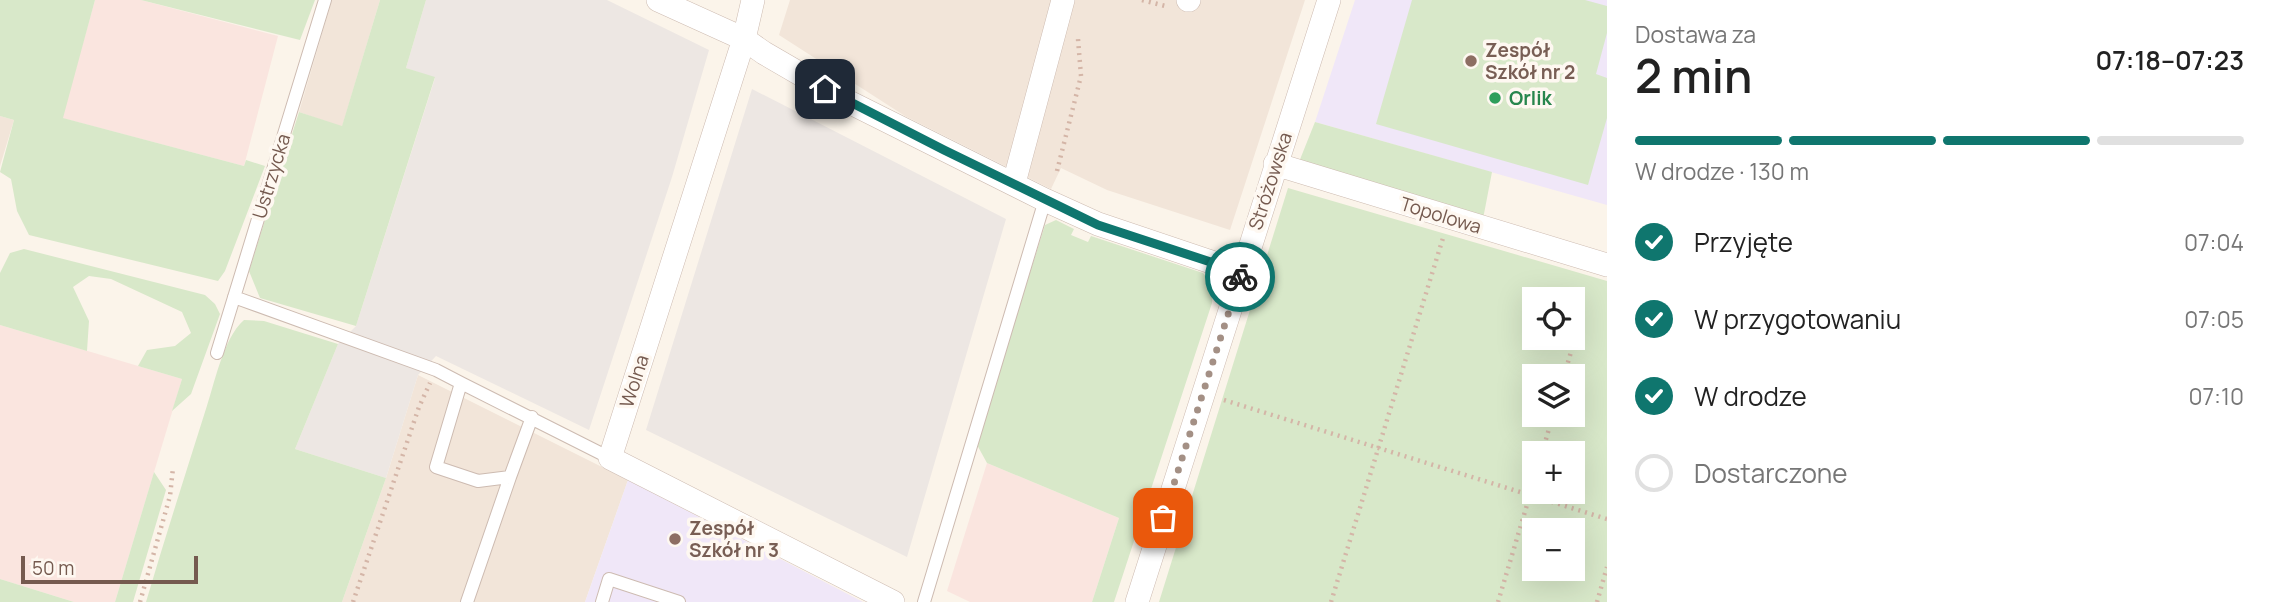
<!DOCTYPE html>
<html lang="pl">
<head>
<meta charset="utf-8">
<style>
	:root { --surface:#fff; --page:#f6f6f6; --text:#222; --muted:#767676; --line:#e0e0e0; --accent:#0f766e }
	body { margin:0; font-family:Manrope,sans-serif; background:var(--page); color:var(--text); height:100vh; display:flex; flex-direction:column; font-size:26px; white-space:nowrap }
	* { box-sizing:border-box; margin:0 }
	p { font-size:23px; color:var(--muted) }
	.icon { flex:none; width:38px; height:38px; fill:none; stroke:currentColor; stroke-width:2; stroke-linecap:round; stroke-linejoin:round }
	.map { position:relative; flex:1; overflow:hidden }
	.side { display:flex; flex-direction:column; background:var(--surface); width:665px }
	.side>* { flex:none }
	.buttons { position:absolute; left:1522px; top:287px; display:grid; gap:14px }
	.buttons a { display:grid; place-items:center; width:63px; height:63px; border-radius:0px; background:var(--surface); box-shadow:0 7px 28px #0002; font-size:35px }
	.scale { position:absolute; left:21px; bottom:18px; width:177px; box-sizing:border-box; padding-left:7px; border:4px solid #755a4f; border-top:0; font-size:19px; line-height:24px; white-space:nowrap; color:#755a4f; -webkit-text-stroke:5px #fef8f1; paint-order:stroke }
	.pin { position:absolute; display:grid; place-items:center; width:60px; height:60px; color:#fff; margin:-30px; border-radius:14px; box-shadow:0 4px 10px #0006 }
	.courier { position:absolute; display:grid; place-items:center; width:70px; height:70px; margin:-35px; border:5px solid #0f766e; border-radius:50%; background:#fff; color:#222; box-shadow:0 2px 9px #0007 }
	.headline em { font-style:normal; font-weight:600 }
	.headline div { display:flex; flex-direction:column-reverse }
	.headline { display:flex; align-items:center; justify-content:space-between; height:119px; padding:0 28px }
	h1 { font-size:46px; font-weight:600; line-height:52px }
	.bar { display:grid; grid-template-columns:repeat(4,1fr); gap:10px 7px; align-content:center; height:84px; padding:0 28px }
	.bar i { height:9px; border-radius:5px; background:var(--line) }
	.bar .current { background:var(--accent) }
	.bar p { grid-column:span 4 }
	ol { padding:0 28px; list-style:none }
	li { display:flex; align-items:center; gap:21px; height:77px }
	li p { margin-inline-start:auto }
	li .icon { padding:7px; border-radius:50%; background:var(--accent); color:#fff; stroke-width:4 }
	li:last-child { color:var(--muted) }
	li i { width:38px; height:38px; border:4px solid var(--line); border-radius:50% }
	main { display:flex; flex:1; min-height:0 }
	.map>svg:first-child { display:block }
</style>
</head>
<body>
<main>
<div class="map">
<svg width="1607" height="602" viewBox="0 0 1607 602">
	<rect width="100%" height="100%" fill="#fbf4ea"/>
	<path fill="#f2e5d9" d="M332,0H380L342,127L299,112Z
		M790,0H1305L1230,230L1107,190L1061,168L1051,189L905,116L779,35Z
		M0,116L14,120L0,166Z
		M418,375L628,480L585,602H342L386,478Z"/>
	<path fill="#fae5df" d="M95,0H141L278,36L244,166L62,118Z
		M0,325L182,379L115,602H74L0,579Z
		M987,463L1119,518L1092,602H970L947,591Z"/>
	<path fill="#ede7e3" d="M426,0H607L709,50L672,177L589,430L436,356L418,375L386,478L295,449L338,344L356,326L435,78L406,68Z
		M752,89L1006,219L907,557L646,430Z"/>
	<path fill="#f0e7f8" d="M1355,0H1607V205L1315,122Z
		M628,480L863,602H585Z"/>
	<path fill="#d8e8c9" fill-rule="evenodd" d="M0,0H95L63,118L244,166L246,160L265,166L225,271L218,281L29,235L17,211L11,179L0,172L14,120L0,116Z
		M141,0H315L300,40Z
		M380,0H426L406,68L435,77L356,326L260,298L249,271L299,112L342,126Z
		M1412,0H1585L1607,6V33L1596,74L1607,78V118L1588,185L1376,124Z
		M1315,122L1492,172L1483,219L1299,162Z
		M1288,188L1607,281V602H1159ZM1535,299H1573V338H1535ZM1535,376H1573V415H1535ZM1535,453H1573V492H1535ZM1535,530H1573V569H1535Z
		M1056,220L1074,229L1071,235L1088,242L1091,236L1203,273L1213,285L1212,303L1114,602H1092L1119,518L987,463L976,443L1045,225Z
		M24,249L205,295L215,304L220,314L191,394L172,411L182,379L138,366L147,350L175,346L191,333L182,312L111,279L89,276L73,287L89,321L87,351L0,325V273L10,253Z
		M244,320L264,321L338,344L295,449L386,478L342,602H146C165,538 185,475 205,412C214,386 223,338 244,320Z
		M154,472L166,490L133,602H115Z
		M0,579L74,602H0Z"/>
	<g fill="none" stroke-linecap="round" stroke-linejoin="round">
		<g stroke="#cdbbb1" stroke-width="14">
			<path id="lane" d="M234,297L436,370L461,383
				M217,353L325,0
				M510,477L532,417
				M467,602L510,477L478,481L436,467L461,383L610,458
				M602,602L609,579L679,602
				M924,602L1045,200"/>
		</g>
		<g stroke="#cdbbb1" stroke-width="24">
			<path id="street" d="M658,0L744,39L764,53L845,100L1045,200L1098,224L1241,272
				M753,0L744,39L610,458L893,602
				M1188,0H1189
				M1275,164L1607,265
				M1014,183L1063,0
				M1137,602L1329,0"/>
		</g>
		<path stroke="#d4b5a7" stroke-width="4.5" stroke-dasharray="2 5" stroke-linecap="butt" d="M1142,0L1169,7
			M1057,171L1081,76L1078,39
			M1564,376L1573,345
			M1224,400L1607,519
			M1542,453L1553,415
			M140,602L170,496L173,468
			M353,602L419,407L430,383
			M1331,602L1443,238
			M1498,602L1535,478
			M1597,602L1607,567"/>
		<use href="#lane" stroke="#fff" stroke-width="12"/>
		<use href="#street" stroke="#fff" stroke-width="23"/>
	</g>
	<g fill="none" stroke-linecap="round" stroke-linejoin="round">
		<path stroke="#a49085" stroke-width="7" stroke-dasharray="0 12.6" d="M1163,518L1240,277"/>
		<path stroke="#0f766e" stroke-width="9" d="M825,89L944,150L1098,225L1241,272L1240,277"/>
	</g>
	<g fill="#8d6e63" stroke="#fef8f1" stroke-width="2.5">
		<circle cx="1471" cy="61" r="7"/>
		<circle cx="675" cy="539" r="7"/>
	</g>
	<circle fill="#2e9e5b" stroke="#fef8f1" stroke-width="2.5" cx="1495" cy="98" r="7"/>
	<g text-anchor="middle" stroke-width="7" stroke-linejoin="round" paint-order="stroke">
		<g font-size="19" font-weight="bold" fill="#785e54" stroke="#fef8f1" text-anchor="start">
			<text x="1485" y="57">Zespół<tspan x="1485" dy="22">Szkół nr 2</tspan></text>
			<text x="689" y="535">Zespół<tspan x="689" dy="22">Szkół nr 3</tspan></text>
		</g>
		<g font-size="19" font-weight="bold" fill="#27864d" stroke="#fef8f1" text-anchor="start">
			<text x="1509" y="105">Orlik</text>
		</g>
		<g font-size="19" fill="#755a4f" stroke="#fef8f1">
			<text transform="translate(271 176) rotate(-73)" y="7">Ustrzycka</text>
			<text transform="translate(1270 181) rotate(-72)" y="7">Stróżowska</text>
			<text transform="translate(1441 215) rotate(17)" y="7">Topolowa</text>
			<text transform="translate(634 381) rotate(-72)" y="7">Wolna</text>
		</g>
	</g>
</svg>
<div class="buttons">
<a><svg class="icon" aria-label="locate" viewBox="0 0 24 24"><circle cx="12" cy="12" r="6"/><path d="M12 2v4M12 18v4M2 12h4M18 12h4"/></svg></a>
<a><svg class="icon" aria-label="layers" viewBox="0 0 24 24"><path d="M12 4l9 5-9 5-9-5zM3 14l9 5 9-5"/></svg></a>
<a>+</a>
<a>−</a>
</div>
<div class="scale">50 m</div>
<div class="pin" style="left:1163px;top:518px;background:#ea580c"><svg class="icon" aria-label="bag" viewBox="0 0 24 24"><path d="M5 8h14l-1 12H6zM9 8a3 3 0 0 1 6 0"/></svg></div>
<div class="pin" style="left:825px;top:89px;background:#1f2937"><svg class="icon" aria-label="home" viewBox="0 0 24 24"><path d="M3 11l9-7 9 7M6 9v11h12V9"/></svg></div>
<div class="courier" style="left:1240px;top:277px"><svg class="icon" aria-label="bike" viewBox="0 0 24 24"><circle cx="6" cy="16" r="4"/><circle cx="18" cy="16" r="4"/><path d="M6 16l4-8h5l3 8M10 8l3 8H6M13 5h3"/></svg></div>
</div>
<section class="side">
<div class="headline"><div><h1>2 min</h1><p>Dostawa za</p></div><em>07:18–07:23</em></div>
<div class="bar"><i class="current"></i><i class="current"></i><i class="current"></i><i></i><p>W drodze · 130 m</p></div>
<ol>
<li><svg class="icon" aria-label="check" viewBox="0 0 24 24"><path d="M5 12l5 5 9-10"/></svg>Przyjęte<p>07:04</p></li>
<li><svg class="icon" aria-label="check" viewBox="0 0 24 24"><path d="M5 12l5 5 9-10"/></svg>W przygotowaniu<p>07:05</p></li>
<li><svg class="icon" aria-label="check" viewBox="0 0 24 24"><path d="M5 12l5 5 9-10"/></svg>W drodze<p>07:10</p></li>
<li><i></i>Dostarczone</li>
</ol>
</section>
</main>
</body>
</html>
